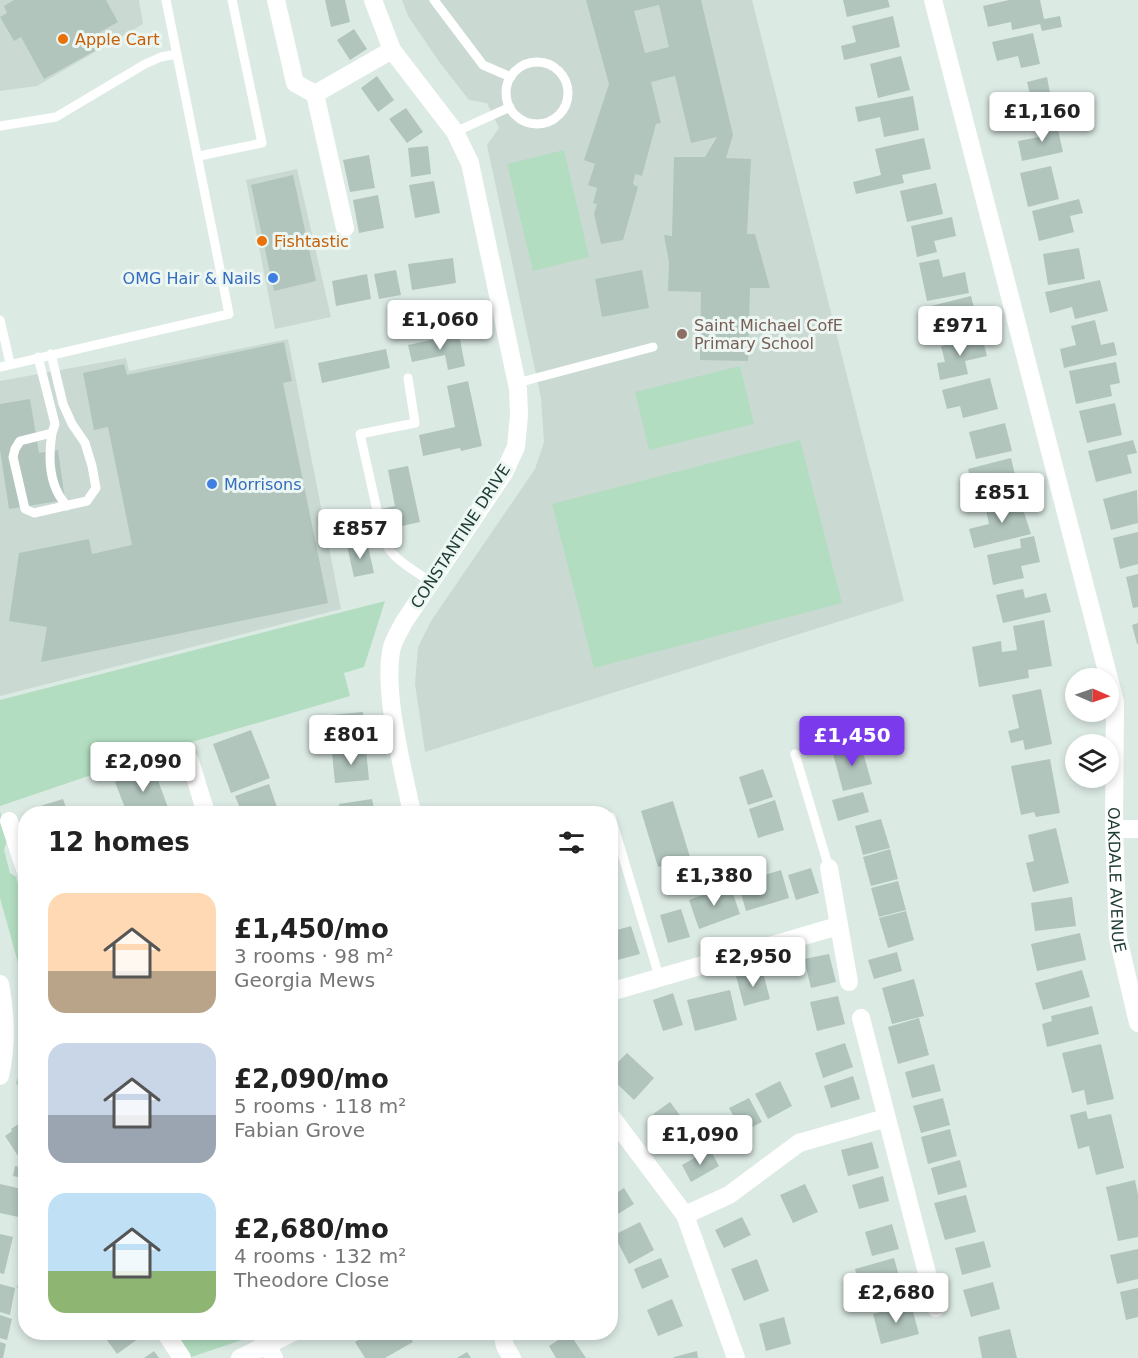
<!DOCTYPE html>
<html lang="en">
<head>
<meta charset="utf-8">
<style>
  body { margin:0; font-family:"DejaVu Sans",sans-serif; background:#f6f6f6; color:#222; height:100vh; display:flex; flex-direction:column; font-size:22px; white-space:nowrap }
  * { box-sizing:border-box; margin:0 }
  p { font-size:20px; color:#767676 }
  .icon { flex:none; width:33px; height:33px; fill:none; stroke:currentColor; stroke-width:2; stroke-linecap:round; stroke-linejoin:round }
  .map { position:relative; flex:1; overflow:hidden }
  .drawer { position:absolute; left:18px; top:806px; width:600px; height:534px; display:flex; flex-direction:column; background:#fff; border-radius:24px; box-shadow:0 3px 9px #0003 }
  .drawer>* { flex:none }
  .needle { width:39px; rotate:92deg }
  .buttons { position:absolute; left:1065px; top:668px; display:grid; gap:12px }
  .buttons a { display:grid; place-items:center; width:54px; height:54px; border-radius:50%; background:#fff; box-shadow:0 3px 9px #0003; font-size:30px }
  .price { position:absolute; translate:-50% -51px; padding:0 14px; border-radius:6px; background:#fff; color:#222; font-size:20px; line-height:39px; filter:drop-shadow(0 2px 3px #0008) }
  .price::after { content:''; position:absolute; left:50%; top:36px; width:18px; height:14px; margin-left:-9px; background:inherit; clip-path:polygon(0 0,100% 0,50% 100%) }
  .price.current { background:#7c3aed; color:#fff }
  ul { padding:0; list-style:none }
  li { display:flex; align-items:center; gap:18px; height:150px; padding:0 30px }
  li span { display:grid; place-items:center; flex:none; width:168px; height:120px; border-radius:18px; color:#555 }
  li>.icon { margin-inline-start:auto }
  span .icon { width:72px; height:72px; fill:#fffc; stroke-width:1 }
  li b { font-size:26px }
  h2 { display:flex; justify-content:space-between; align-items:center; height:72px; padding:0 30px; font-size:26px }
  .map>svg:first-child { display:block }
  .built { fill:#cadad3 }
  .green { fill:#b2ddc0 }
  .building { fill:#b1c5bd; fill-rule:evenodd }
  .lines { fill:none; stroke-linecap:round; stroke-linejoin:round }
  .lane { stroke:#fff; stroke-width:9 }
  .street { stroke:#fff; stroke-width:18 }
  .food-dot { fill:#e8710a; stroke:#ecf6f2; stroke-width:2 }
  .shop-dot { fill:#3f7fe0; stroke:#ecf6f2; stroke-width:2 }
  .education-dot { fill:#8d6e63; stroke:#ecf6f2; stroke-width:2 }
  .labels { text-anchor:middle; stroke-width:6; stroke-linejoin:round; paint-order:stroke }
  .food-label { font-size:16px; fill:#c56008; stroke:#ecf6f2; text-anchor:start }
  .shop-label { font-size:16px; fill:#366cbe; stroke:#ecf6f2; text-anchor:end }
  .education-label { font-size:16px; fill:#785e54; stroke:#ecf6f2; text-anchor:start }
  .street-label { font-size:16px; fill:#1d3a33; stroke:#ecf6f2 }
</style>
</head>
<body>
<div class="map">
<svg width="1138" height="1358" viewBox="0 0 1138 1358">
  <rect width="100%" height="100%" fill="#dceae4"/>
  <path class="built" d="M0,0H139L143,24L37,86L0,91Z
    M402,0H752L904,601L425,752L415,684L418,647L431,621L535,469L544,442L541,398L487,145L499,128L487,103L469,100L440,63L408,16Z
    M297,169L331,317L275,329L246,180Z
    M288,339L341,609L0,696V381L126,358L129,371Z"/>
  <path class="green" d="M564,150L589,257L533,271L507,164Z
    M740,366L754,424L649,450L635,392Z
    M800,440L842,603L594,668L552,504Z
    M385,601L364,667L344,673L350,696L168,749L0,806V700Z
    M0,811L7,840L4,850L10,873L16,877L25,913V988L0,898Z
    M25,1056V1098L16,1083Z
    M176,1332H251L254,1336L188,1358Z"/>
  <path class="building" d="M14,0H106L118,22L100,32L107,44L44,79L21,37L14,41L0,17L7,13L4,6Z
    M325,0H345L350,22L331,27Z
    M586,0H701L733,135L726,158L751,159L747,234H755L770,288H750L748,361L700,360L701,292L668,291L669,262L664,235L672,236L674,157H705L717,137L691,143L675,76L651,82L661,123L656,124L642,176L635,174L633,184L638,187L623,240L601,244L594,214L597,204L593,203L597,188L588,185L595,164L584,160L609,84ZM659,5L669,47L645,53L634,11Z
    M843,0H888L890,7L847,17Z
    M1009,0H1040L1044,19L1060,16L1062,27L1042,31L1040,24L1012,30L1011,22L988,27L983,6Z
    M893,16L900,47L844,60L841,46L856,42L852,26Z
    M354,29L367,49L350,60L337,40Z
    M1033,33L1040,64L1021,68L1018,56L997,61L992,42Z
    M901,56L910,90L878,98L870,64Z
    M377,76L394,100L378,112L361,88Z
    M1047,77L1053,109L1013,118L1009,98L1030,94L1027,82Z
    M913,96L919,130L884,137L880,117L858,122L855,107Z
    M406,108L423,132L407,143L389,119Z
    M1056,121L1063,152L1022,161L1018,141L1039,137L1036,125Z
    M924,138L931,169L902,175L904,183L856,194L853,182L881,175L875,149Z
    M428,146L431,174L411,177L408,148Z
    M369,155L375,188L350,192L343,160Z
    M1051,166L1059,199L1028,207L1020,173Z
    M293,175L316,281L274,291L251,185Z
    M434,181L440,213L415,218L409,185Z
    M936,183L943,214L907,222L900,191Z
    M378,195L384,228L359,233L353,200Z
    M1079,199L1083,213L1070,216L1074,232L1039,241L1032,211Z
    M952,217L956,236L934,241L937,252L917,257L911,226Z
    M1079,248L1085,279L1048,285L1043,254Z
    M453,258L456,283L412,290L408,264Z
    M939,259L943,277L965,272L969,293L927,301L919,263Z
    M396,270L401,295L379,299L374,274Z
    M642,270L649,308L602,317L595,279Z
    M367,274L371,299L336,306L332,281Z
    M1100,280L1108,311L1075,319L1072,307L1050,313L1045,292Z
    M971,296L976,316L954,321L957,332L938,336L931,306Z
    M1095,320L1101,345L1114,342L1117,355L1064,368L1060,349L1076,345L1071,326Z
    M459,334L465,366L448,370L445,355L412,362L408,345Z
    M982,337L987,356L965,361L968,374L940,380L937,363L945,362L941,346Z
    M284,342L292,381L283,383L328,603L41,662L47,627L9,621L19,553L89,539L92,554L132,545L108,427L94,430L83,373L124,364L127,375Z
    M386,349L390,368L322,383L318,363Z
    M1116,362L1120,383L1110,385L1112,396L1076,404L1069,371Z
    M990,378L998,409L963,418L960,406L947,409L942,390Z
    M468,381L482,446L461,451L460,448L423,456L419,435L455,427L447,386Z
    M30,399L39,453L58,450L65,500L9,509L0,450V404Z
    M1115,403L1122,435L1087,443L1079,411Z
    M1005,423L1012,451L976,459L969,432Z
    M1133,440L1137,453L1127,455L1132,473L1096,482L1088,451Z
    M1011,458L1018,488L976,499L968,469Z
    M408,466L420,522L352,537L348,516L395,506L388,470Z
    M1137,490L1138,523L1111,530L1103,499Z
    M1019,497L1031,534L974,548L969,529L989,524L985,505Z
    M1138,532V564L1120,569L1113,538Z
    M1034,536L1040,562L1021,566L1024,578L993,585L987,555L1021,548L1020,539Z
    M367,542L374,573L354,577L347,546Z
    M1138,574V607L1133,608L1126,577Z
    M1023,589L1025,598L1046,593L1051,612L1003,623L996,595Z
    M1044,620L1052,666L1028,670L1029,678L979,687L972,647L1001,641L1002,652L1017,650L1013,626Z
    M1138,623V644H1137L1132,625Z
    M1041,689L1052,744L1025,750L1023,740L1011,743L1008,731L1019,728L1012,695Z
    M363,712L365,736L334,739L331,715Z
    M251,730L270,778L231,793L213,744Z
    M860,742L872,784L843,791L832,750Z
    M366,749L369,780L335,783L332,753Z
    M1050,759L1060,813L1036,817L1034,812L1021,815L1011,766Z
    M153,767L170,813H127L115,782Z
    M763,769L773,797L748,805L739,777Z
    M269,784L279,813H242L235,796Z
    M863,792L869,812L838,821L832,800Z
    M63,799L68,813H36L34,808Z
    M372,799L375,813H340L339,804Z
    M775,800L784,830L758,838L749,809Z
    M673,801L690,857L658,867L641,811Z
    M881,819L890,848L863,855L855,826Z
    M1056,828L1069,883L1033,892L1026,863L1034,861L1028,835Z
    M890,849L898,879L871,886L863,857Z
    M811,868L819,893L796,900L788,875Z
    M781,870L789,898L746,911L738,883Z
    M898,881L906,910L879,917L871,888Z
    M730,885L740,914L699,929L689,900Z
    M1072,897L1076,926L1035,931L1031,903Z
    M681,909L690,937L668,943L660,915Z
    M906,911L914,940L888,948L879,918Z
    M631,926L640,954L610,962V932Z
    M1080,933L1086,960L1037,971L1031,944Z
    M897,952L902,971L874,979L868,960Z
    M829,954L836,982L811,988L804,959Z
    M762,969L770,999L744,1006L736,976Z
    M1082,970L1090,997L1043,1010L1035,983Z
    M914,979L924,1016L892,1024L882,988Z
    M730,990L737,1020L695,1031L687,1000Z
    M673,993L683,1025L663,1031L653,1000Z
    M838,996L845,1024L817,1031L810,1002Z
    M1092,1006L1099,1034L1047,1047L1042,1024L1052,1021L1051,1016Z
    M919,1018L929,1055L898,1064L888,1027Z
    M845,1043L853,1067L823,1078L815,1053Z
    M1101,1044L1114,1099L1087,1105L1084,1090L1072,1093L1062,1053Z
    M627,1053L654,1078L634,1100L610,1077V1070Z
    M934,1064L941,1091L912,1098L905,1072Z
    M853,1076L860,1099L831,1108L824,1086Z
    M780,1081L792,1106L768,1119L755,1094Z
    M749,1098L762,1122L742,1132L729,1108Z
    M943,1098L950,1125L921,1133L913,1106Z
    M670,1102L691,1130L671,1145L649,1117Z
    M1086,1111L1088,1119L1111,1114L1124,1168L1096,1175L1089,1146L1078,1149L1070,1115Z
    M26,1119V1155L20,1159L5,1136L12,1131L11,1129Z
    M950,1129L957,1156L928,1164L921,1137Z
    M872,1142L879,1168L848,1176L841,1150Z
    M710,1149L719,1166L691,1182L682,1165Z
    M960,1160L967,1187L938,1195L931,1168Z
    M15,1166L26,1168V1179L13,1176Z
    M883,1176L889,1201L859,1209L852,1185Z
    M1135,1180L1138,1195V1237L1118,1241L1106,1187Z
    M0,1184L26,1190V1208L23,1218L0,1213Z
    M805,1184L818,1212L793,1223L780,1195Z
    M624,1188L634,1204L610,1219V1197Z
    M966,1195L976,1232L945,1240L934,1203Z
    M742,1217L751,1235L724,1248L715,1230Z
    M640,1222L654,1250L629,1264L614,1235Z
    M892,1224L899,1249L872,1256L865,1232Z
    M22,1228L26,1229V1240L19,1239Z
    M0,1234L13,1237L4,1274L0,1273Z
    M984,1241L991,1267L962,1275L955,1248Z
    M1138,1249V1279L1117,1284L1110,1255Z
    M661,1258L669,1277L642,1289L634,1269Z
    M894,1258L903,1291L864,1302L855,1269Z
    M757,1259L769,1291L744,1301L731,1269Z
    M20,1278L26,1279V1290L17,1288Z
    M993,1282L1000,1309L971,1317L963,1290Z
    M0,1284L15,1288L10,1315L0,1312Z
    M1138,1288V1317L1126,1320L1120,1292Z
    M672,1299L683,1326L658,1336L647,1310Z
    M911,1304L919,1334L881,1344L873,1314Z
    M0,1315L12,1319L7,1340L0,1338Z
    M784,1317L791,1344L766,1351L759,1324Z
    M1010,1329L1017,1358H982L978,1337Z
    M111,1332H139L142,1336L117,1354L104,1336Z
    M372,1332H407L413,1342L385,1358H365L355,1342Z
    M541,1332H556L545,1339Z
    M569,1333L578,1346L586,1358H556L549,1346Z
    M0,1342L6,1344L3,1358H0Z
    M154,1351L159,1358H144Z
    M697,1351L698,1358H674V1357Z
    M467,1352L471,1358H457Z"/>
  <g class="lines">
    <path class="lane" d="M434,0L483,65L511,77
      M506 93a31 31 0 1 1 62 0a31 31 0 1 1-62 0Z
      M0,126L56,117L145,64L161,57L177,54
      M455,132L510,107
      M199,156L262,143L232,0
      M0,320L10,363
      M38,357L55,424L52,433L20,441L15,449L13,457L25,509L34,513L87,501L96,488L92,466L85,443L72,424L63,404L51,354
      M0,367L229,314L166,0
      M517,383L653,347
      M52,433C48,458 49,487 67,506
      M377,510L360,434L415,423L408,378
      M381,531C386,557 411,568 431,582
      M795,754L829,868
      M611,817L659,976"/>
    <g class="street">
      <path d="M276,0L295,83L315,94L392,50"/>
      <path d="M373,0L392,50L455,132L470,163L518,389L519,415L516,447L504,473L404,622C400,630 394,639 392,647C382,689 403,770 412,813"/>
      <path id="s1" d="M933,0L1115,702L1114,829L1118,938L1138,1023"/>
      <path d="M315,94L345,228"/>
      <path d="M190,761L206,813"/>
      <path d="M9,821L26,872"/>
      <path d="M1114,829H1138"/>
      <path d="M829,868L849,982"/>
      <path d="M0,984C6,1015 7,1045 0,1076"/>
      <path d="M610,992L838,926"/>
      <path d="M861,1018L936,1308"/>
      <path d="M610,1115L685,1215L736,1358"/>
      <path d="M685,1215L729,1195L799,1143L886,1118"/>
      <path d="M165,1332L182,1358"/>
      <path d="M260,1332L274,1358"/>
      <path d="M502,1332L505,1346L512,1358"/>
      <path d="M240,1358L294,1332"/>
    </g>
  </g>
  <g class="food-dot">
    <circle cx="63" cy="39" r="6"/>
    <circle cx="262" cy="241" r="6"/>
  </g>
  <g class="shop-dot">
    <circle cx="273" cy="278" r="6"/>
    <circle cx="212" cy="484" r="6"/>
  </g>
  <circle class="education-dot" cx="682" cy="334" r="6"/>
  <g class="labels">
    <g class="food-label">
      <text x="75" y="45">Apple Cart</text>
      <text x="274" y="247">Fishtastic</text>
    </g>
    <g class="shop-label">
      <text x="261" y="284">OMG Hair &amp; Nails</text>
      <text x="224" y="490" text-anchor="start">Morrisons</text>
    </g>
    <g class="education-label">
      <text x="694" y="331">Saint Michael CofE<tspan x="694" dy="18">Primary School</tspan></text>
    </g>
    <g class="street-label">
      <text transform="translate(460 536) rotate(-57)" y="6">CONSTANTINE DRIVE</text>
      <text dy="6" stroke="none"><textPath href="#s1" startOffset="903">OAKDALE AVENUE</textPath></text>
    </g>
  </g>
</svg>
<div class="buttons">
<a><svg class="needle" viewBox="-14 -14 28 28"><path d="M0-13l5 13h-10z" fill="#e53935"/><path d="M0 13l5-13h-10z" fill="#767676"/></svg></a>
<a><svg class="icon" aria-label="layers" viewBox="0 0 24 24"><path d="M12 4l9 5-9 5-9-5zM3 14l9 5 9-5"/></svg></a>
</div>
<b class="price" style="left:1042px;top:143px">£1,160</b>
<b class="price" style="left:440px;top:351px">£1,060</b>
<b class="price" style="left:960px;top:357px">£971</b>
<b class="price" style="left:1002px;top:524px">£851</b>
<b class="price" style="left:360px;top:560px">£857</b>
<b class="price" style="left:351px;top:766px">£801</b>
<b class="price current" style="left:852px;top:767px">£1,450</b>
<b class="price" style="left:143px;top:793px">£2,090</b>
<b class="price" style="left:714px;top:907px">£1,380</b>
<b class="price" style="left:753px;top:988px">£2,950</b>
<b class="price" style="left:700px;top:1166px">£1,090</b>
<b class="price" style="left:896px;top:1324px">£2,680</b>
<section class="drawer">
<h2>12 homes<svg class="icon" aria-label="filters" viewBox="0 0 24 24"><path d="M4 7h16M4 17h16"/><circle cx="9" cy="7" r="2"/><circle cx="15" cy="17" r="2"/></svg></h2>
<ul>
<li><span style="background:linear-gradient(#ffd9b3 65%,#b9a48a 0)"><svg class="icon" aria-label="home" viewBox="0 0 24 24"><path d="M3 11l9-7 9 7M6 9v11h12V9"/></svg></span><div><b>£1,450/mo</b><p>3 rooms · 98 m²</p><p>Georgia Mews</p></div></li>
<li><span style="background:linear-gradient(#c9d6e8 60%,#9aa5b1 0)"><svg class="icon" aria-label="home" viewBox="0 0 24 24"><path d="M3 11l9-7 9 7M6 9v11h12V9"/></svg></span><div><b>£2,090/mo</b><p>5 rooms · 118 m²</p><p>Fabian Grove</p></div></li>
<li><span style="background:linear-gradient(#bfe0f5 65%,#8fb573 0)"><svg class="icon" aria-label="home" viewBox="0 0 24 24"><path d="M3 11l9-7 9 7M6 9v11h12V9"/></svg></span><div><b>£2,680/mo</b><p>4 rooms · 132 m²</p><p>Theodore Close</p></div></li>
</ul>
</section>
</div>
</body>
</html>
